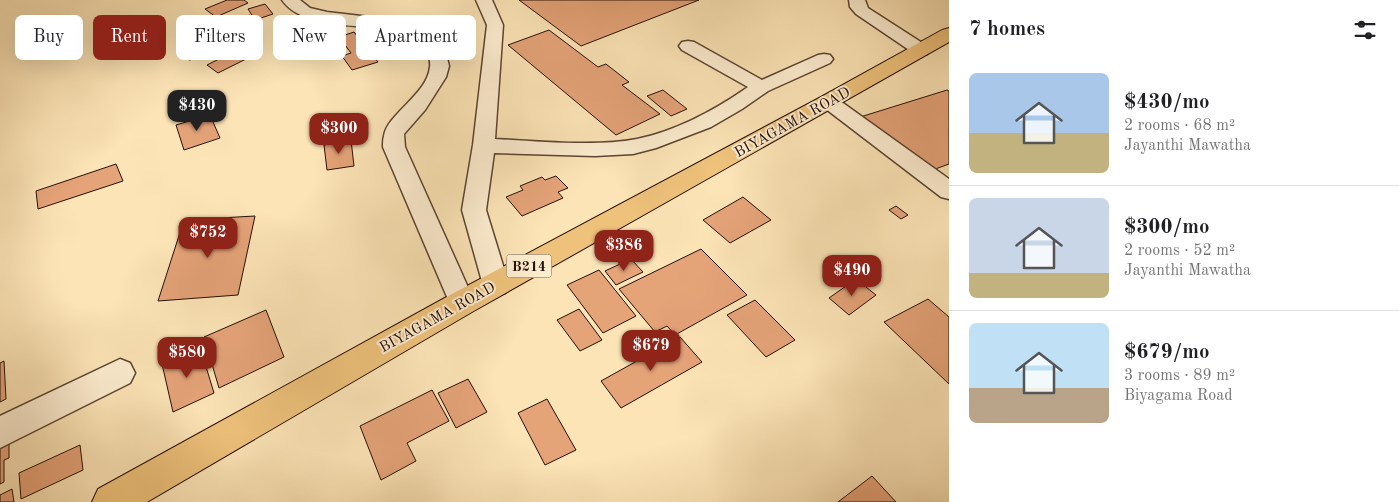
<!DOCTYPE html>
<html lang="en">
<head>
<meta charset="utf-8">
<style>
  body { margin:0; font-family:"Old Standard TT",serif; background:#f2f2f2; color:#202124; height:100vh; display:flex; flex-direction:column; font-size:19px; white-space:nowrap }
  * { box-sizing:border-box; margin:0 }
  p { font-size:16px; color:#757577 }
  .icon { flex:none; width:28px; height:28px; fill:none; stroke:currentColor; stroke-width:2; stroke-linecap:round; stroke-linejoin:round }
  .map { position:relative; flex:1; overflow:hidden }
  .sheet { display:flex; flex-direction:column; background:#fff; width:450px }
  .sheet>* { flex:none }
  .guide { position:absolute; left:15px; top:15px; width:475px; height:45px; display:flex; gap:10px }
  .price { position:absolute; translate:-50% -42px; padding:0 11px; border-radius:10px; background:#8f2418; color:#fff; font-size:16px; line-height:32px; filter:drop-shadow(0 1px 2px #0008) }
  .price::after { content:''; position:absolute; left:50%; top:30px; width:15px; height:11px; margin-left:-8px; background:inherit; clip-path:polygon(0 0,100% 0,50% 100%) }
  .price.selected { background:#222; color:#fff }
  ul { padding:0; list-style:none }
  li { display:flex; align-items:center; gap:15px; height:125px; padding:0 20px }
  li+li { border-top:1px solid #e0e0e0 }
  li span { display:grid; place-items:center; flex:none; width:140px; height:100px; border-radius:8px; color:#555 }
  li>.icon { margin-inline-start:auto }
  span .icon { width:60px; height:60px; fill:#fffc; stroke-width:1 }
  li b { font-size:21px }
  h2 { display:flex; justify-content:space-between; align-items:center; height:60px; padding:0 20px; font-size:21px }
  .tag { padding:0 18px; border-radius:8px; background:#fff; box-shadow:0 5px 20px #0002; font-size:18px; line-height:45px }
  .tag.selected { background:#8f2418; color:#fff }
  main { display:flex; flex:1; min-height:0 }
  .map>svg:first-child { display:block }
  .building { fill:#e5a378; stroke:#250f05 }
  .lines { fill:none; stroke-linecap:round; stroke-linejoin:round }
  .minor-casing { stroke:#5b4431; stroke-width:3 }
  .major-casing { stroke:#250f05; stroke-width:2 }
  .minor { fill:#fdedd0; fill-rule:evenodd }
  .major { fill:#eec27b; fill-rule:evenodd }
  .labels { text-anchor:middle; stroke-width:4; stroke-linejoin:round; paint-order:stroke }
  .shield { fill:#fdedd0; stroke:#665242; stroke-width:1 }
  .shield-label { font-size:14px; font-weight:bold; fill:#250f05 }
  .street-label { font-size:15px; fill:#250f05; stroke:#fdedd0 }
</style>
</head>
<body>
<main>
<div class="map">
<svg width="949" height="502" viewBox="0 0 949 502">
  <rect width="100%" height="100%" fill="#fce4b6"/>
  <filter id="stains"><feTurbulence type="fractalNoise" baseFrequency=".004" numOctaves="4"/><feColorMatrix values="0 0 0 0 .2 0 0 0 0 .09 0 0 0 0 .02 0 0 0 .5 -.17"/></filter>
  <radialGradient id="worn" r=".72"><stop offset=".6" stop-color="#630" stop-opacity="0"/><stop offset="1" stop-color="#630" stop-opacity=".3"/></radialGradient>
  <path class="building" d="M227,0H244L248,3L216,17L205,9Z
    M519,0H699L581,46Z
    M265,4L273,14L255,20L248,9Z
    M250,15L260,29L237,35L228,21Z
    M453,16L466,28L443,36L430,23Z
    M307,28L310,32L300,35L304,40L291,45L284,36Z
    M549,30L598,67L606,64L629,82L622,85L660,114L616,135L508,45Z
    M354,32L378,62L352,70L342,56L351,53L339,37Z
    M208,42L212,55L189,60L185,48Z
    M237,50L248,58L218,73L207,65Z
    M663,90L687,109L671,116L647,96Z
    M947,90L949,91V164L927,172L857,118Z
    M210,115L220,138L184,150L176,125Z
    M351,140L354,166L327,170L324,145Z
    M116,164L123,181L38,209L36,191Z
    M556,176L568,188L558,192L563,198L522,216L506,197L523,190L520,186L542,177L545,180Z
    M743,197L771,220L730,243L703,220Z
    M896,206L908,215L901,219L889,210Z
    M255,216L238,295L158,301L184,220Z
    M701,249L747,295L675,335L667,326L655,332L619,289Z
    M631,259L643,272L616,285L605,271Z
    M599,270L636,316L603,333L567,285Z
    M856,279L876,295L849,315L829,298Z
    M928,299L949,317V384L884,322Z
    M755,300L795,340L766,357L727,315Z
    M579,309L602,340L580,351L557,320Z
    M266,310L284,357L219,388L204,337Z
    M680,337L702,362L621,408L601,381Z
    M200,347L214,393L173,412L162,364Z
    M4,361L6,399L0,402V363Z
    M468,379L487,412L456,428L438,393Z
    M432,390L449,421L407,443L416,461L381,480L360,426Z
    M547,399L576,450L545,465L518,413Z
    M9,443V458L4,460V482L0,484V447Z
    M80,445L83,470L21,499L19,473Z
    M872,476L896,502H838Z
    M12,489L14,502H0V495Z"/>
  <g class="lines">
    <defs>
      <path id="minor" d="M282,0H300L310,8L327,12L404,21L433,29L443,42L449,66L446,77L425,110L404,134L405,147L475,303L471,311L462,315L453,311L383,147C383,143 383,139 384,136C387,114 427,95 430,67C431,63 429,57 428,52C425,39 421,37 408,33C373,22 305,33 282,0Z
        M476,0H492L503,25L495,139C537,141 596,147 637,139C676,131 715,110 748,87L682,50L679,46L682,42L688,41L694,42L762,80L818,55L824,54L830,55L833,59L830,63L768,91L742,109L711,127L656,148L633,154L595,156L494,153L486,210L509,285L505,293L496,296L487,293L483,285L462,210L473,145L487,25Z
        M849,0H865L868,8L927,46L930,50L927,54L921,55L915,54L856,14L850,7Z
        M829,96L836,98L949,179V199L941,197L822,106L819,102L822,98Z
        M120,359L130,363L135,373L130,383L0,448V416Z"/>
      <path id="major" d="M949,28V42L472,312L147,502H92L98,489L452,294L821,97L942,30Z"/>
    </defs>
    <use href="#minor" class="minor-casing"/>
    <use href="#major" class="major-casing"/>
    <use href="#minor" class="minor"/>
    <use href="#major" class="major"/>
  </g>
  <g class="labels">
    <rect class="shield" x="506.5" y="254.5" width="45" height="23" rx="4"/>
    <g class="shield-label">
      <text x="529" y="271">B214</text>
    </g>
    <g class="street-label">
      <text transform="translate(792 122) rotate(-29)" y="5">BIYAGAMA ROAD</text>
      <text transform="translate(437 317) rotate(-29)" y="5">BIYAGAMA ROAD</text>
    </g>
  </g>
  <rect width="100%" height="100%" filter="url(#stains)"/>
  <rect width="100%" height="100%" fill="url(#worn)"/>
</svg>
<b class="price selected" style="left:197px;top:132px">$430</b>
<b class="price" style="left:339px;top:155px">$300</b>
<b class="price" style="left:208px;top:259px">$752</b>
<b class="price" style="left:624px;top:272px">$386</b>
<b class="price" style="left:852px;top:297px">$490</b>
<b class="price" style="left:651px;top:372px">$679</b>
<b class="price" style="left:187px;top:379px">$580</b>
<div class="guide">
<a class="tag">Buy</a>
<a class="tag selected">Rent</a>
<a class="tag">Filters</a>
<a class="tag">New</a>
<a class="tag">Apartment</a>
</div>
</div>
<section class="sheet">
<h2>7 homes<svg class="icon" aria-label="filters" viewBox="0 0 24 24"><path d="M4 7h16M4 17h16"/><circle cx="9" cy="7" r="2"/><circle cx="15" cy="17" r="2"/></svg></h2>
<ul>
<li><span style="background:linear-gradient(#a9c7e8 60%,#c2b280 0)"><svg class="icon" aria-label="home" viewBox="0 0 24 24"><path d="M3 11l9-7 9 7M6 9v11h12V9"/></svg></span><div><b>$430/mo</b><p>2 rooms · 68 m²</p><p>Jayanthi Mawatha</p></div></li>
<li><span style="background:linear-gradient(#c9d6e8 75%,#c2b280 0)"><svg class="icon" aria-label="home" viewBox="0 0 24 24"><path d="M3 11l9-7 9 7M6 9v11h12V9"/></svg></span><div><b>$300/mo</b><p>2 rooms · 52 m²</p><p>Jayanthi Mawatha</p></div></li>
<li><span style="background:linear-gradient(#bfe0f5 65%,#b9a48a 0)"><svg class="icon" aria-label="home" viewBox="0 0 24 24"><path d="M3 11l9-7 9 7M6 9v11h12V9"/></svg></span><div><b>$679/mo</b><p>3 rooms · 89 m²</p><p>Biyagama Road</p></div></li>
</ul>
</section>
</main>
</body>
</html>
